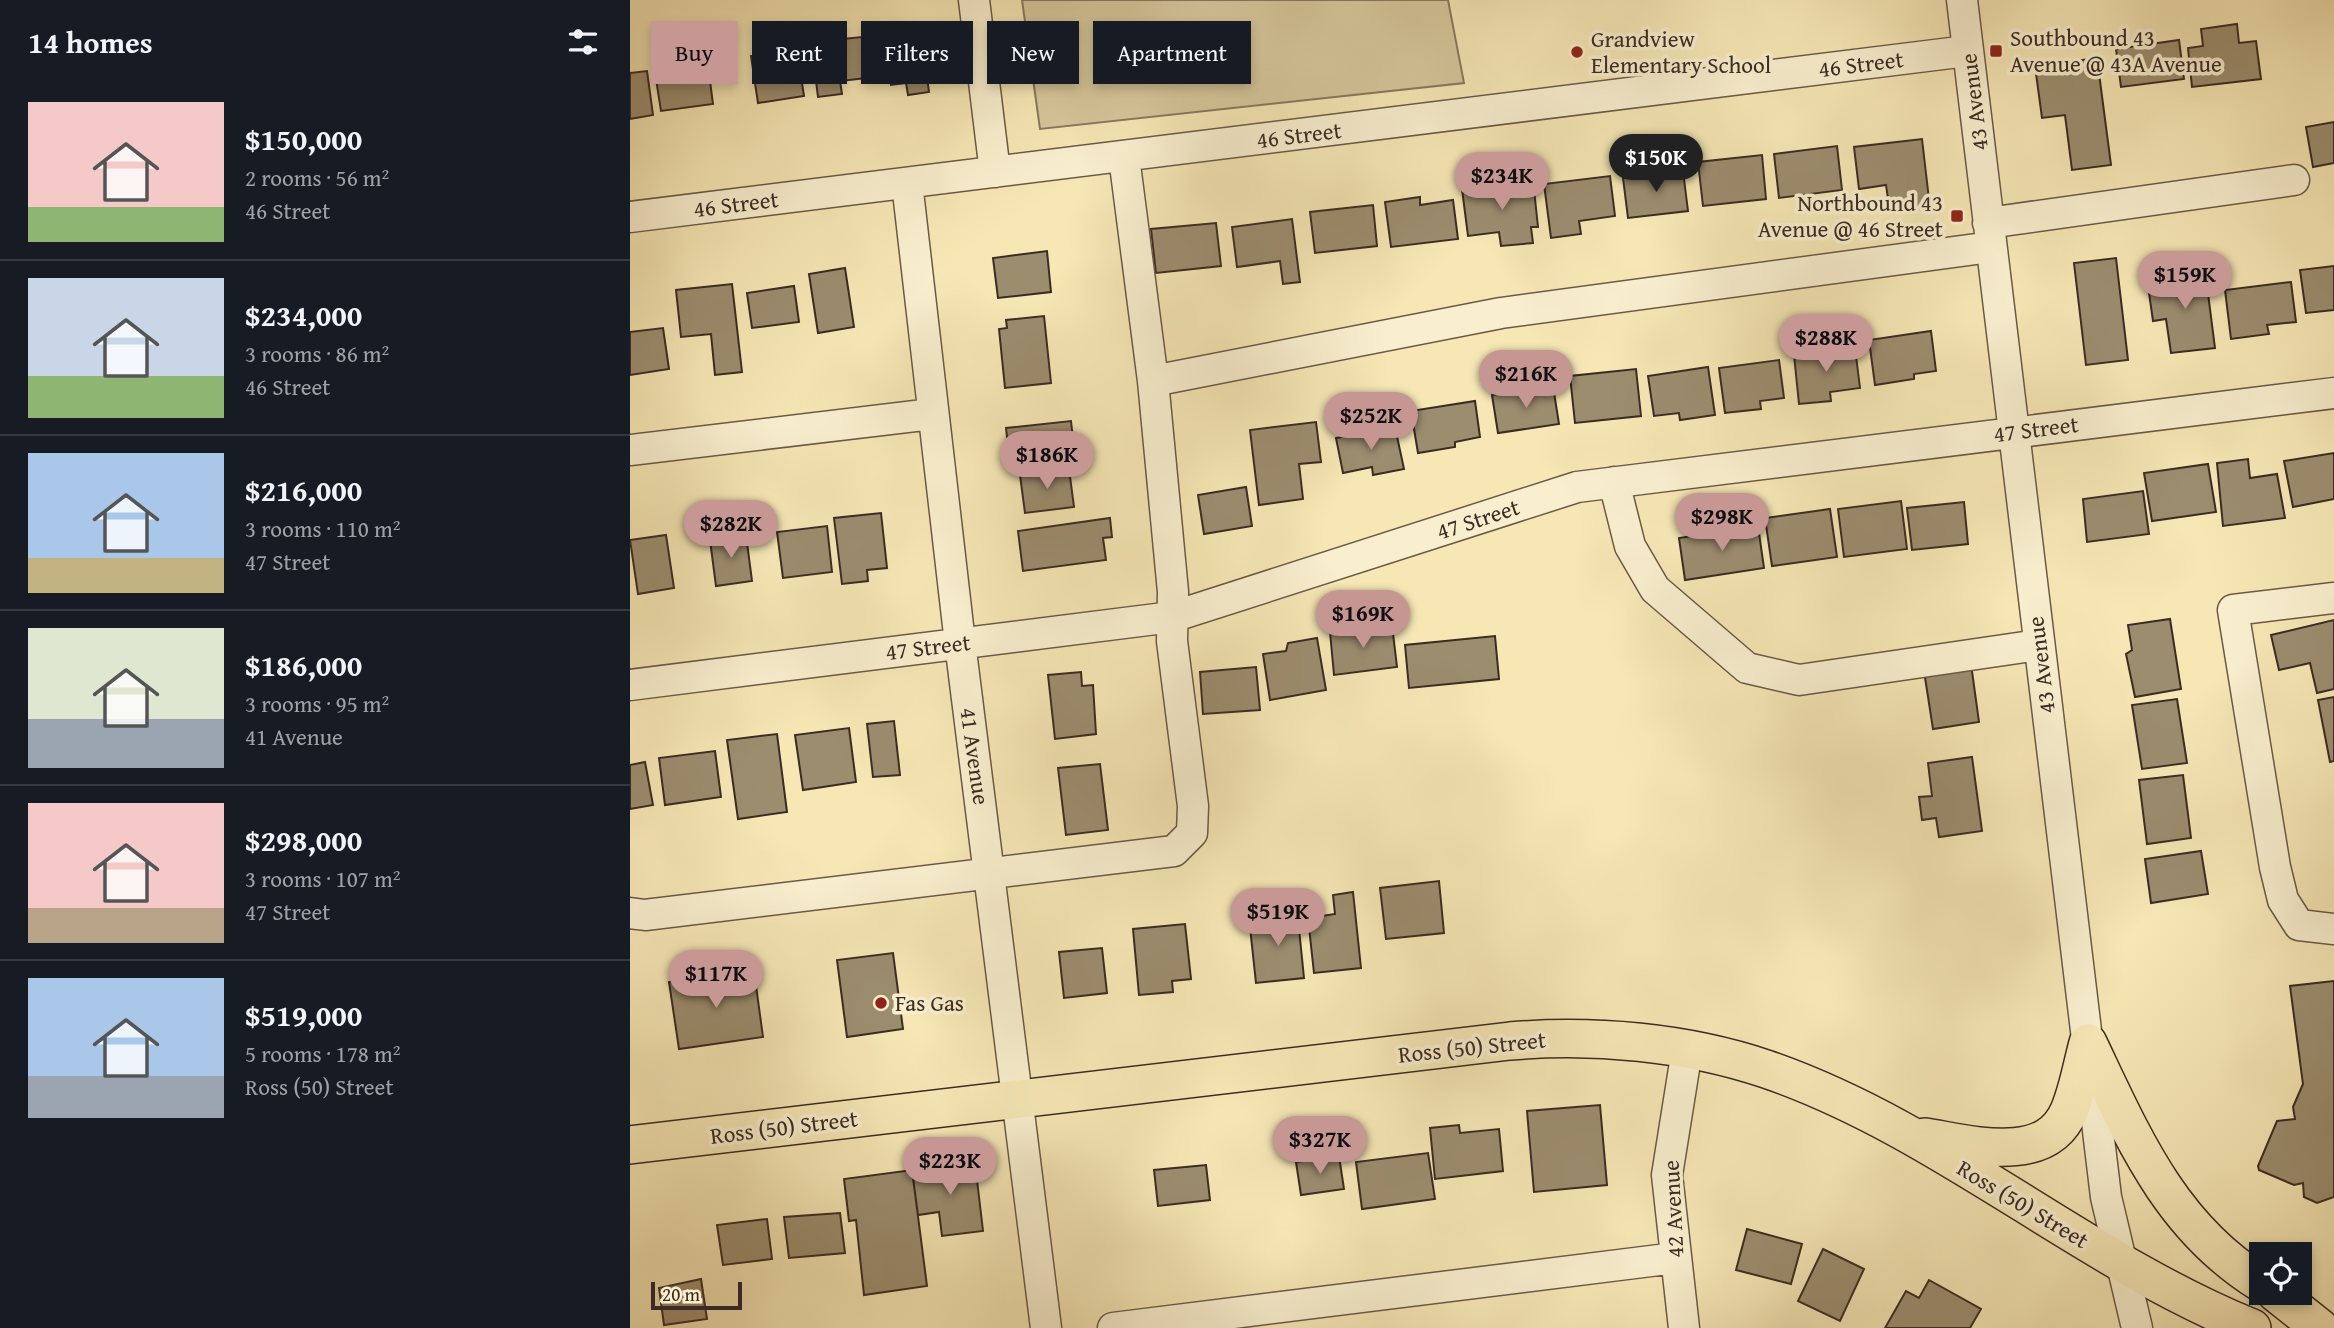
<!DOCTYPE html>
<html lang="en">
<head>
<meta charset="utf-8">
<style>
  body { margin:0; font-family:"Gentium Book Plus",serif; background:#242831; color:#f1f3f6; height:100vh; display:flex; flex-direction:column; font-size:26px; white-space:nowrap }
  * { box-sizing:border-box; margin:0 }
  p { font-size:23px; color:#9ea1a6 }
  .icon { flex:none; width:38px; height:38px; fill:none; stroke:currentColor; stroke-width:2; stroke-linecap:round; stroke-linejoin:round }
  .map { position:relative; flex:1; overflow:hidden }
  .details { display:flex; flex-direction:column; background:#171b24; width:630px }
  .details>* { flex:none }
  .top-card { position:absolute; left:21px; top:21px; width:665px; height:63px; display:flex; gap:14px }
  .fabs { position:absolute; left:1619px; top:1242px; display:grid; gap:14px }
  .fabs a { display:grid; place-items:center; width:63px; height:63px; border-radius:0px; background:#171b24; box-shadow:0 4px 10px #0003; font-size:35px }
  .scale { position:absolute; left:21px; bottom:18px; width:91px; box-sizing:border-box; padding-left:7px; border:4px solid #3b2b24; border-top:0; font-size:19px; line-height:24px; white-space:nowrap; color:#3b2b24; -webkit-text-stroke:5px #f9efcf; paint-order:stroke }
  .price { position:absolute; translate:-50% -60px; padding:0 16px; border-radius:24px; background:#c59692; color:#111; font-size:23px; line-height:46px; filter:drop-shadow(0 2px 4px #0008) }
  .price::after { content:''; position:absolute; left:50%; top:42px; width:21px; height:16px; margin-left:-10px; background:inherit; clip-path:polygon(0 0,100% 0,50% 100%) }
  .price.current { background:#222; color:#fff }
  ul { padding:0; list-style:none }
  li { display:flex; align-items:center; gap:21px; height:175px; padding:0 28px }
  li+li { border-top:2px solid #363941 }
  li span { display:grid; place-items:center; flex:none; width:196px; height:140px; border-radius:0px; color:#555 }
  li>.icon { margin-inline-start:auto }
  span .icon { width:84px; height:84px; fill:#fffc; stroke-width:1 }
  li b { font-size:30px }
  h2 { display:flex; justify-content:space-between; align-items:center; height:84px; padding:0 28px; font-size:30px }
  .chip { padding:0 24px; border-radius:0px; background:#171b24; box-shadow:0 4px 10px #0003; font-size:24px; line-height:63px }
  .chip.current { background:#c59692; color:#111 }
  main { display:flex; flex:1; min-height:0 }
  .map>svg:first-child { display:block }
  .green { fill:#d6c79c; stroke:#887960; stroke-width:2 }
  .building { fill:#9c8d6f; stroke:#3b2b24; stroke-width:2 }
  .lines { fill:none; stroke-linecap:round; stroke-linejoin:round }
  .minor-casing { stroke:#6a5a48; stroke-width:33 }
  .major-casing { stroke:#3b2b24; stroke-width:40 }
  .minor { stroke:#f9efcf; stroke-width:30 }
  .major { stroke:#f6e7b5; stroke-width:37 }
  .poi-dot { fill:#8f2418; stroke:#f9efcf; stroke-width:2.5 }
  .labels { text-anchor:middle; stroke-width:7; stroke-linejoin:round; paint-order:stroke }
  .poi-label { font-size:23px; fill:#3b2b24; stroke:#f9efcf; text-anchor:start }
  .street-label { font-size:23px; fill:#3b2b24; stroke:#f9efcf }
</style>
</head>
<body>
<main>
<section class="details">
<h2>14 homes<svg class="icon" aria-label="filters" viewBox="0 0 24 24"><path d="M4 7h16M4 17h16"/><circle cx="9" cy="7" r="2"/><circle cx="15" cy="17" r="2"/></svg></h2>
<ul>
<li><span style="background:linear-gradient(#f6c9c9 75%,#8fb573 0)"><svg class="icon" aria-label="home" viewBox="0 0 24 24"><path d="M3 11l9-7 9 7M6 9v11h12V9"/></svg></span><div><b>$150,000</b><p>2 rooms · 56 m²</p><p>46 Street</p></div></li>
<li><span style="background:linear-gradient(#c9d6e8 70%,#8fb573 0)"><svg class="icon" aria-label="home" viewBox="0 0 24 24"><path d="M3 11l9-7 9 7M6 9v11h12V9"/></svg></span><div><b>$234,000</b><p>3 rooms · 86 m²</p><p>46 Street</p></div></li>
<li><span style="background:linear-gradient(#a9c7e8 75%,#c2b280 0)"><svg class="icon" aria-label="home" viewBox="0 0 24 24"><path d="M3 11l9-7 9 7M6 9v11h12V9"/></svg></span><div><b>$216,000</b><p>3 rooms · 110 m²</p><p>47 Street</p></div></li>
<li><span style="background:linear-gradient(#dfe7d0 65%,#9aa5b1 0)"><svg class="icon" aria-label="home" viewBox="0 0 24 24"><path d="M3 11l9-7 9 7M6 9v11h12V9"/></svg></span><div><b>$186,000</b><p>3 rooms · 95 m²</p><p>41 Avenue</p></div></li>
<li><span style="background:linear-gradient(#f6c9c9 75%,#b9a48a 0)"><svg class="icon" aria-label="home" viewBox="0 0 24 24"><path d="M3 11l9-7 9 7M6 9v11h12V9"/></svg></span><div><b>$298,000</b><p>3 rooms · 107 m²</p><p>47 Street</p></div></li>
<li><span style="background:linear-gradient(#a9c7e8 70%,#9aa5b1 0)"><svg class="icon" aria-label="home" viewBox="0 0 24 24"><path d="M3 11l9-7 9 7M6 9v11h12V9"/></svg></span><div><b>$519,000</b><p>5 rooms · 178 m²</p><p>Ross (50) Street</p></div></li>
</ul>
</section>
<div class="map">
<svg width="1704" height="1328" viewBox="0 0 1704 1328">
  <rect width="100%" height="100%" fill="#f6e7b5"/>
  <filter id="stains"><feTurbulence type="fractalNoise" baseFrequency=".00286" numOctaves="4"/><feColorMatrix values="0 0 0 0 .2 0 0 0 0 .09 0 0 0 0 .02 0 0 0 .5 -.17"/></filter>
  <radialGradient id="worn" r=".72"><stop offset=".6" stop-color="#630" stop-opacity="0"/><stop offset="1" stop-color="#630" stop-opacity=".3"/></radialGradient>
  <path class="green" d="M392,0H818L834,83L410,129Z"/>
  <path class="building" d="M1607,24L1609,43L1626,41L1631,79L1562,87L1558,48L1573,46L1571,29Z
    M280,27L281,42L292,40L299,92L278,95L276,83L261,85L256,45H264L262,30Z
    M232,37L236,78L210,81L212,94L188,97L182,49L213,45V39Z
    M1549,40L1554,79L1491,87L1486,49Z
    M166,45L174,96L128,103L121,56L141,53L142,58L151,57L149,48Z
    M77,58L83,104L31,111L24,66Z
    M1467,58L1481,165L1442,170L1435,115L1412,118L1405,66Z
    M17,71L23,115L0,119V73Z
    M1704,122V163L1683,167L1676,127Z
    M1292,139L1300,208L1260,212L1256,185L1229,189L1224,147Z
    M1207,146L1212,190L1149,198L1144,154Z
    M1132,155L1136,199L1073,206L1068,162Z
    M1053,171L1058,211L998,218L993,178Z
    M980,176L985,216L949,221L951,234L921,238L914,184Z
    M903,180L908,227H901L903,243L871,246L869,232L838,236L832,189Z
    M790,197V205L823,200L828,239L761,247L755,202Z
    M743,205L747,246L685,253L680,212Z
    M662,219L670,282L653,284L650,261L607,267L602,227Z
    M586,223L591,266L526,273L521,229Z
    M417,251L421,292L368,298L363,258Z
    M1486,258L1498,360L1456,365L1444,263Z
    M1704,266V310L1676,313L1670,270Z
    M215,268L224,327L188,333L179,274Z
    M1575,270L1585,348L1541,353L1536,319L1523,321L1519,293L1533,292L1531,275Z
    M1661,282L1666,322L1637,325L1639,334L1601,339L1595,290Z
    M102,284L112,372L85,375L81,334L51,337L46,290Z
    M164,286L169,322L122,328L117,293Z
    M414,316L421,383L375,388L369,329L377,328L376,320Z
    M33,328L39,369L0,375V332Z
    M1301,331L1306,371L1284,374V379L1245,385L1239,340Z
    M1225,348L1230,388L1200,392L1201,401L1169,404L1164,355Z
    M1149,360L1154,398L1130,401L1131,409L1095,413L1089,368Z
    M1078,367L1085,415L1050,420L1049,413L1024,416L1018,376Z
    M1006,369L1011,416L945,423L940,376Z
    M923,386L929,424L868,433L862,395Z
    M845,401L850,437L825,442V447L788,453L781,411Z
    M441,421L445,457L380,465L376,428Z
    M686,422L691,462L669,464L673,499L629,505L620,430Z
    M765,427L774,469L743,475L742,467L713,473L706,438Z
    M1704,453V499L1663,507L1654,461Z
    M1618,459L1620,478L1647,474L1655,518L1593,526L1587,463Z
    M1578,464L1586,512L1522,521L1514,473Z
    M439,469L444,507L395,513L390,475Z
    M616,487L622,526L574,534L568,495Z
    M1513,491L1519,534L1457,542L1453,499Z
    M1271,501L1277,549L1214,557L1208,509Z
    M1334,502L1338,544L1282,550L1277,508Z
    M1200,509L1207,557L1142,566L1135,518Z
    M251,513L257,568L237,570L238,581L212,584L204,518Z
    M480,518L482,537L473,538L476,560L393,571L388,531Z
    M197,526L202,572L153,578L147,532Z
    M1128,526L1134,568L1055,580L1049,538Z
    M36,535L44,588L8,594L0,540Z
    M116,535L122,581L86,586L80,540Z
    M1540,619L1551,689L1505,697L1496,654L1502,650L1498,625Z
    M1704,620V689L1687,693L1680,663L1649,670L1641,635Z
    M762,625L767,667L704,675L700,632Z
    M865,636L869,679L779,688L775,645Z
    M687,638L696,690L640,700L633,654L656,651L658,643Z
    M1341,664L1349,722L1303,729L1294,671Z
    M626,667L630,710L573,714L570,672Z
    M451,672L452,686L463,685L466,734L425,739L418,675Z
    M1704,697V761L1700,762L1688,700Z
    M1547,699L1557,763L1512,769L1502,705Z
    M264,721L270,775L243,777L237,724Z
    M219,728L226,782L173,790L165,735Z
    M147,734L157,812L108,819L97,740Z
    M85,751L91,797L35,805L29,758Z
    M1342,757L1352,831L1309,837L1306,818L1292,820L1289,797L1302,796L1298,763Z
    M15,762L23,805L0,809V765Z
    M470,764L478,830L436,835L428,768Z
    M1553,775L1561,838L1517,844L1509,780Z
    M1571,851L1578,894L1521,903L1515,859Z
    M809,881L814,933L756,939L750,888Z
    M723,892L731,968L684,973L678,918L705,914L703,895Z
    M666,899L674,978L626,983L620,927L653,923L651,901Z
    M555,924L561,979L542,981L543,992L509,995L503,929Z
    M472,948L477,993L434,998L429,952Z
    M263,953L273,1029L217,1037L207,960Z
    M124,971L133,1037L49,1049L39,982Z
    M1704,981V1197L1687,1203L1674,1197L1673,1183L1664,1185L1629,1170L1628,1166L1647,1121L1665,1119L1663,1107L1673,1084L1660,986Z
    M970,1105L977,1185L904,1192L897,1111Z
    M829,1125L830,1133L869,1129L873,1171L805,1179L800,1128Z
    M798,1153L805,1199L732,1209L726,1162Z
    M709,1156L714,1189L671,1195L666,1162Z
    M345,1163L353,1231L312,1236L309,1212L288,1215L282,1170Z
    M576,1165L580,1200L528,1206L524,1170Z
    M282,1170L297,1286L234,1295L226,1220L219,1221L214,1179Z
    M210,1213L215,1253L159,1258L154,1217Z
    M137,1219L142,1259L93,1265L87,1225Z
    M1117,1229L1172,1244L1161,1284L1106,1270Z
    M1193,1249L1234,1269L1210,1321L1168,1301Z
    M71,1279L77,1319L34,1325L29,1288Z
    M1299,1280L1351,1309L1340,1328H1255L1276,1291L1289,1298Z"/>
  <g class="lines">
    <defs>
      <path id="minor" d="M344,0L365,172
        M1332,0L1476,1197L1507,1328
        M277,183L330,643L416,1328
        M0,217L1337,51
        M1358,223L1664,180
        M523,381L871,313L1361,247
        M0,450L302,414
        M984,482L1000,546L1025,589L1117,668L1169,680L1408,645
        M1704,598L1603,610L1645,867L1653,900L1669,925L1704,929
        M0,685L542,617L947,487L1704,393
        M0,913L15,915L544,851L562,833L563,806L542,641L543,592L523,381L494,157
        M483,1328L1045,1258
        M1054,1328L1037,1175L1057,1050"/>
      <path id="major" d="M1458,1043C1502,1135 1539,1226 1631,1283
        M1295,1137C1340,1144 1416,1166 1439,1111C1448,1090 1452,1065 1458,1043
        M0,1145L880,1041C964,1034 1056,1042 1136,1069C1311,1129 1451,1259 1622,1328
        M1646,1293L1690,1328"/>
    </defs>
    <use href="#minor" class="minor-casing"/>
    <use href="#major" class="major-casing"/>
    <use href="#minor" class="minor"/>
    <use href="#major" class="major"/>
  </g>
  <g class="poi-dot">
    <rect x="1359" y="44" width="14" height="14" rx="3.5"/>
    <circle cx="947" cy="52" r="7"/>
    <rect x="1320" y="209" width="14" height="14" rx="3.5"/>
    <circle cx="251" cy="1003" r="7"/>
  </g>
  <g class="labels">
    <g class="poi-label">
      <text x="1380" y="46">Southbound 43<tspan x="1380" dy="26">Avenue @ 43A Avenue</tspan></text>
      <text x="961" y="47">Grandview<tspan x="961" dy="26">Elementary School</tspan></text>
      <text x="1313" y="211" text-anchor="end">Northbound 43<tspan x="1313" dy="26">Avenue @ 46 Street</tspan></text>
      <text x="265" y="1011">Fas Gas</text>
    </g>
    <g class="street-label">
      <text transform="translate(1231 64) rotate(-7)" y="8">46 Street</text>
      <text transform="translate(1344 102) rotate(-97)" y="8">43 Avenue</text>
      <text transform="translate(669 135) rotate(-7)" y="8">46 Street</text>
      <text transform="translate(106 204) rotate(-7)" y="8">46 Street</text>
      <text transform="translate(1406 429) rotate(-7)" y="8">47 Street</text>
      <text transform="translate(848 519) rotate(-18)" y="8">47 Street</text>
      <text transform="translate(298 647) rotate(-7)" y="8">47 Street</text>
      <text transform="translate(1411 665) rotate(-97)" y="8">43 Avenue</text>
      <text transform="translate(345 756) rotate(82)" y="8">41 Avenue</text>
      <text transform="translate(842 1047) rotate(-6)" y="8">Ross (50) Street</text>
      <text transform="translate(154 1127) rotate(-7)" y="8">Ross (50) Street</text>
      <text transform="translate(1393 1204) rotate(31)" y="8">Ross (50) Street</text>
      <text transform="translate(1043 1209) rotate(-93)" y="8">42 Avenue</text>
    </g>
  </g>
  <rect width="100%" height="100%" filter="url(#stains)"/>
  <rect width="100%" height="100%" fill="url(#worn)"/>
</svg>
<div class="fabs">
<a><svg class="icon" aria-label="locate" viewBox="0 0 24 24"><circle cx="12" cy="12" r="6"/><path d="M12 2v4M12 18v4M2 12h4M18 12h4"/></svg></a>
</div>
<div class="scale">20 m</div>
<b class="price current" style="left:1026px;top:194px">$150K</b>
<b class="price" style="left:872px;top:212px">$234K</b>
<b class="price" style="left:1555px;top:311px">$159K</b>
<b class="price" style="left:1196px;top:374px">$288K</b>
<b class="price" style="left:896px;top:410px">$216K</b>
<b class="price" style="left:741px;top:452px">$252K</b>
<b class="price" style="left:417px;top:491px">$186K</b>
<b class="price" style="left:1092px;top:553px">$298K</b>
<b class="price" style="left:101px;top:560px">$282K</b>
<b class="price" style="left:733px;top:650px">$169K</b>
<b class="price" style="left:648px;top:948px">$519K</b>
<b class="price" style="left:86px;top:1010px">$117K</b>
<b class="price" style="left:690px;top:1176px">$327K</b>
<b class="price" style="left:320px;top:1197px">$223K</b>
<div class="top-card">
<a class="chip current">Buy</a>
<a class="chip">Rent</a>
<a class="chip">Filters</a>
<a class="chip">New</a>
<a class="chip">Apartment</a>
</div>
</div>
</main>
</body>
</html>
